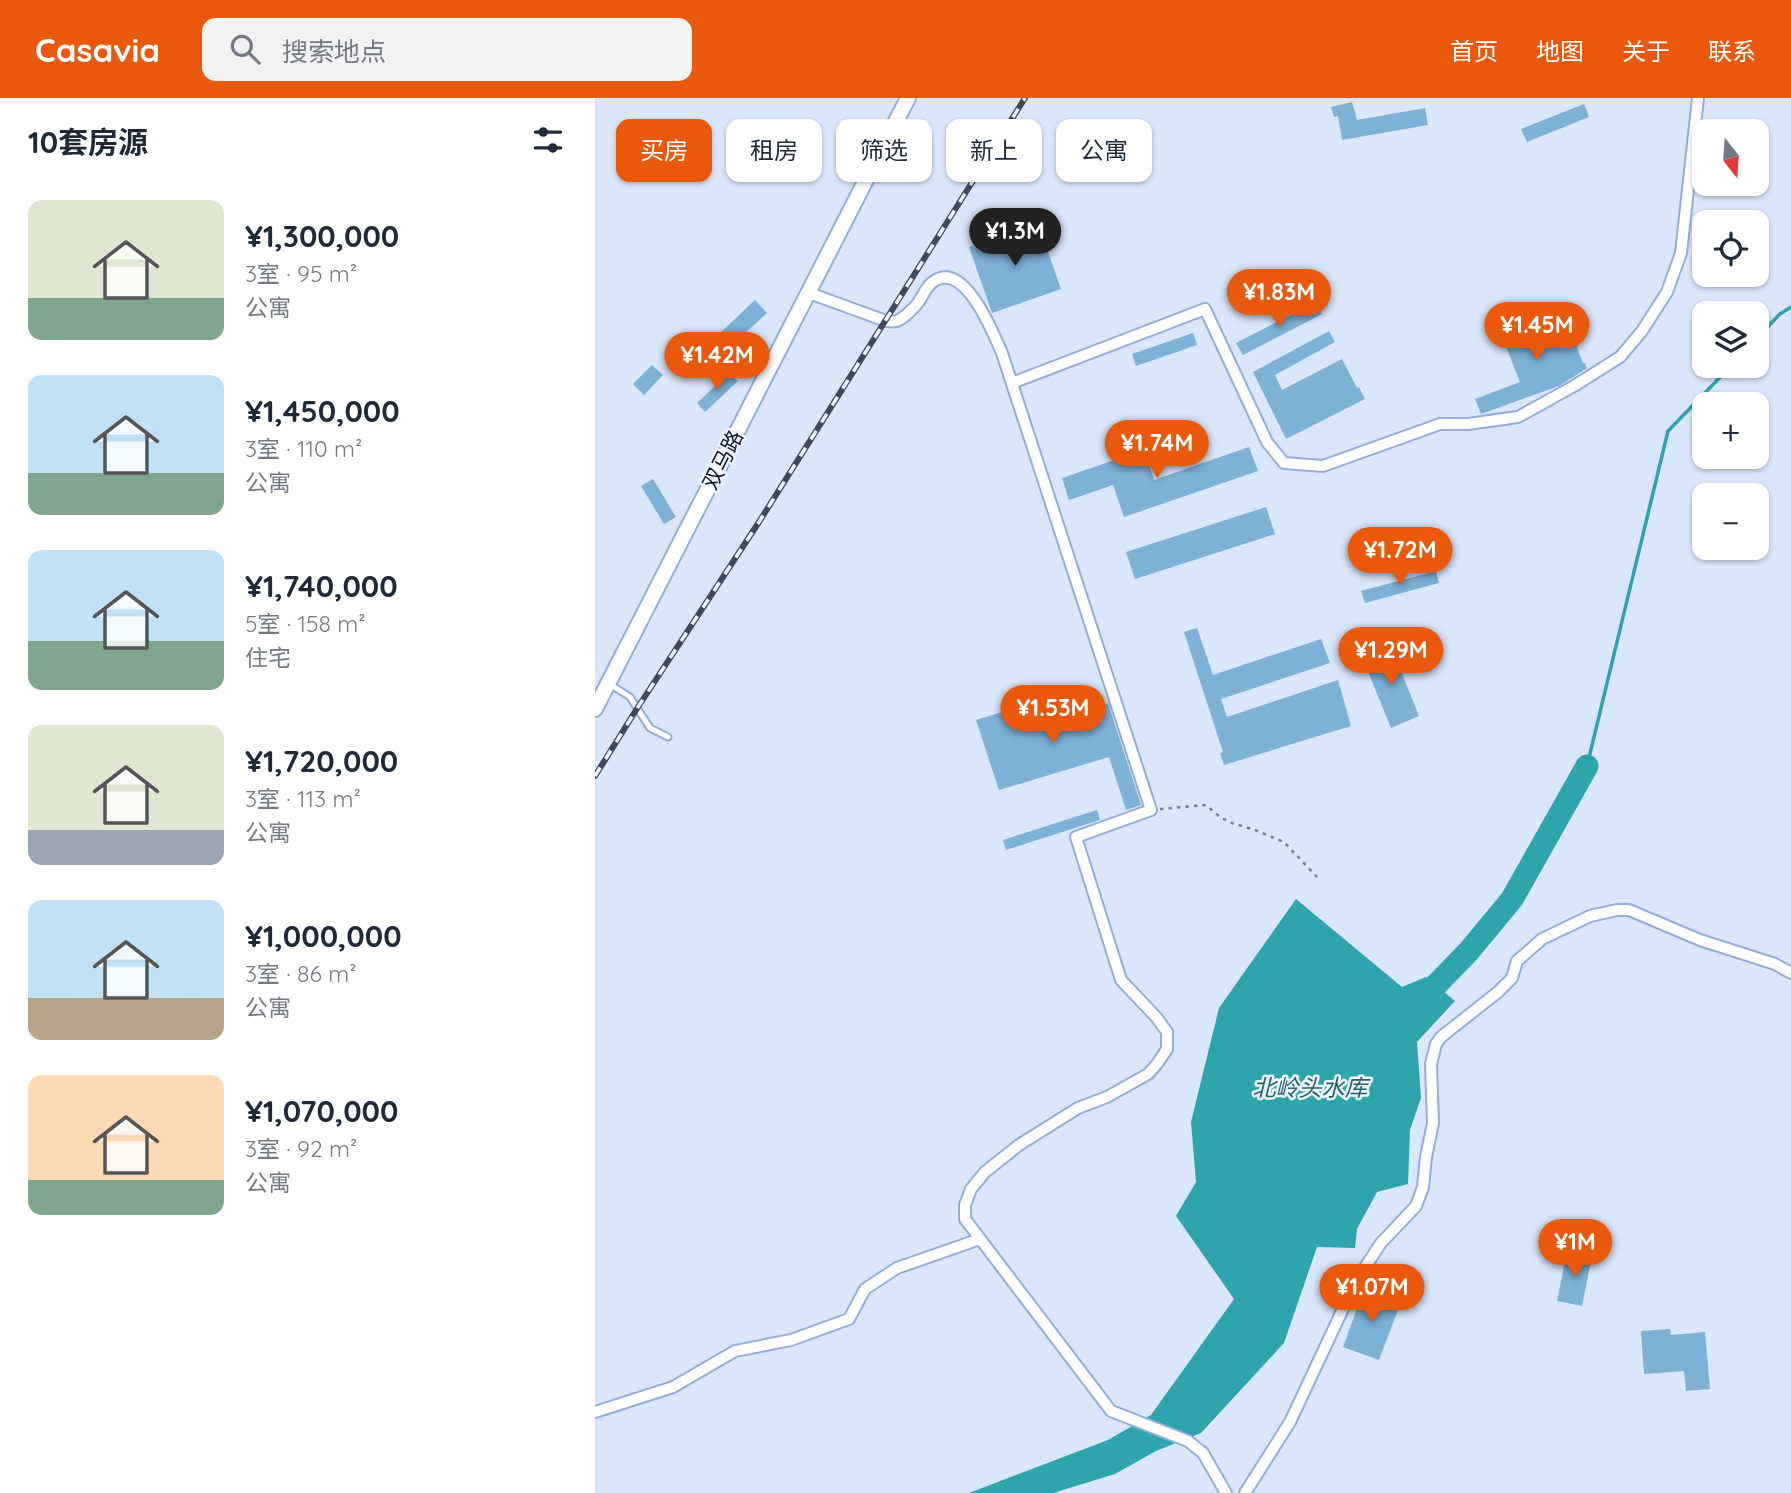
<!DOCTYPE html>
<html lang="zh">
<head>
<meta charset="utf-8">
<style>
  body { margin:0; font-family:Quicksand,"Noto Sans SC",sans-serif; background:#f2f2f3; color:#1f2937; height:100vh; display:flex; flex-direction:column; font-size:26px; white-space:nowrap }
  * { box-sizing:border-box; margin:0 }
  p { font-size:23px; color:#747a83 }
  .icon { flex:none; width:38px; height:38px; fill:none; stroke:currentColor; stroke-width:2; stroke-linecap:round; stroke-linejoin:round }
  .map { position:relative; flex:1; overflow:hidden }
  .details { display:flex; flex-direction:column; background:#fff; width:595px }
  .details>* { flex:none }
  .top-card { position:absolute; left:21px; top:21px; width:665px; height:63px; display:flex; gap:14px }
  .needle { width:46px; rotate:163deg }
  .buttons { position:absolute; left:1097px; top:21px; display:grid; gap:14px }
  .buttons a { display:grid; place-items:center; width:77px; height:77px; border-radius:14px; background:#fff; box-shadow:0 2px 5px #0004; font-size:35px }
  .price { position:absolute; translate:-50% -60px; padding:0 16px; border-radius:24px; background:#ea580c; color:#fff; font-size:23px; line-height:46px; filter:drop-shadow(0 2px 4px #0008) }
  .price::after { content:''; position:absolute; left:50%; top:42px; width:21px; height:16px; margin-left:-10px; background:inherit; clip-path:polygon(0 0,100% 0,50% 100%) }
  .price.selected { background:#222; color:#fff }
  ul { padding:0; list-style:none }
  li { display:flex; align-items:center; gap:21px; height:175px; padding:0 28px }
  li span { display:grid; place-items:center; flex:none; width:196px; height:140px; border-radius:14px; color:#555 }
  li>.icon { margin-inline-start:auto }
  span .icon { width:84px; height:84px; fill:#fffc; stroke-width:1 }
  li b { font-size:30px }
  h2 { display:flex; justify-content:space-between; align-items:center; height:84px; padding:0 28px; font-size:30px }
  .pill { padding:0 24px; border-radius:14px; background:#fff; box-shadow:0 2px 5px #0004; font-size:24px; line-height:63px }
  .pill.selected { background:#ea580c; color:#fff }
  header { display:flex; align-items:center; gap:42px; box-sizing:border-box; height:98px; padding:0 35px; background:#ea580c; color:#fff }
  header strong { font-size:33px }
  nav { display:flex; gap:38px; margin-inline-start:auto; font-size:24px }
  .search { width:490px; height:63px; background:#f2f2f3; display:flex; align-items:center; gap:18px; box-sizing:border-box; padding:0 24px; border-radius:14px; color:#747a83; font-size:26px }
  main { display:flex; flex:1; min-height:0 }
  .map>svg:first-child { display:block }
  .water { fill:#2ea5ac }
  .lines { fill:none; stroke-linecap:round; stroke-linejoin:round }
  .stream { stroke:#2ea5ac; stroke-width:3.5 }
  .river { stroke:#2ea5ac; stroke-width:23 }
  .building { fill:#7eb1d6 }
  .service-casing { stroke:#90addd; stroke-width:9 }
  .minor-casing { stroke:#90addd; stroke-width:14 }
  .tertiary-casing { stroke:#90addd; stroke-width:18 }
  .path { stroke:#768193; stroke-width:2.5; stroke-dasharray:3.5 5; stroke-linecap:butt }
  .service { stroke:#fff; stroke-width:5 }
  .minor { stroke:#fff; stroke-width:10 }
  .tertiary { stroke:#fff; stroke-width:14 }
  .rail-casing { stroke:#3f495b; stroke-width:6 }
  .rail { stroke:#edf3fd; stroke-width:3.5; stroke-dasharray:10; stroke-linecap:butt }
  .labels { text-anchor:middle; stroke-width:5; stroke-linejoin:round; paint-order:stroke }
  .street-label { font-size:21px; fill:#0c1627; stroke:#edf3fd }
  .water-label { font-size:23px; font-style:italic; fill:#246265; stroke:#edf3fd }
</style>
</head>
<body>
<header>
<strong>Casavia</strong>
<div class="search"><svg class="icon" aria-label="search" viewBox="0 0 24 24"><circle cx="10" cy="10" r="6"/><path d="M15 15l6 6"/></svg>搜索地点</div>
<nav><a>首页</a><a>地图</a><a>关于</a><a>联系</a></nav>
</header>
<main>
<section class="details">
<h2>10套房源<svg class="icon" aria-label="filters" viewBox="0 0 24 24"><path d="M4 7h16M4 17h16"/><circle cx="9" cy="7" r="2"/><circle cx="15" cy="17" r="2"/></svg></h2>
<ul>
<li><span style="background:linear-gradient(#dfe7d0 70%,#7fa58c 0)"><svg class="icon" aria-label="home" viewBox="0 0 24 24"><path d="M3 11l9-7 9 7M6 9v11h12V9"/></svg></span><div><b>¥1,300,000</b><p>3室 · 95 m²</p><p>公寓</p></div></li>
<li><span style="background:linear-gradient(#bfe0f5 70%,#7fa58c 0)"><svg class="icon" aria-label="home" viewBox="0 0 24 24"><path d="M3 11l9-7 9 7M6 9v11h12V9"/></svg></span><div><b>¥1,450,000</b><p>3室 · 110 m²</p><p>公寓</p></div></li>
<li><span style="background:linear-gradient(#bfe0f5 65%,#7fa58c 0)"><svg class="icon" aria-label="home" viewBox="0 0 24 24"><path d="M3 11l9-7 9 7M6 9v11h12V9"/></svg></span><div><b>¥1,740,000</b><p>5室 · 158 m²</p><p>住宅</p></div></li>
<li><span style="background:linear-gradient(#dfe7d0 75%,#9aa5b1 0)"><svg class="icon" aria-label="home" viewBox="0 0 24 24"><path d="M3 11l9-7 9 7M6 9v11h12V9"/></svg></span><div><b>¥1,720,000</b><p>3室 · 113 m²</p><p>公寓</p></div></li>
<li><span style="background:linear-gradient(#bfe0f5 70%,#b9a48a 0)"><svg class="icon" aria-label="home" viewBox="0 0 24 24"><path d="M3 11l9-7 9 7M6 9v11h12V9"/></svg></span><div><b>¥1,000,000</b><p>3室 · 86 m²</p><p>公寓</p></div></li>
<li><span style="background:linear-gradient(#ffd9b3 75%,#7fa58c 0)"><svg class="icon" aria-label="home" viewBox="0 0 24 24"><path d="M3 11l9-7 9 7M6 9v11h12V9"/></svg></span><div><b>¥1,070,000</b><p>3室 · 92 m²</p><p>公寓</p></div></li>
</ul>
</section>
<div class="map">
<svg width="1196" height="1395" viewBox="0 0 1196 1395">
  <rect width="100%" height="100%" fill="#dae6fa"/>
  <path class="water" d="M701,801L807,889L831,879L860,903L822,944L826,1000L815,1032L813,1086L782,1094L762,1131L760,1150L722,1149L689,1245L606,1335L561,1353L520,1376L458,1395H374L513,1342L556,1317L639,1201L581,1118L601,1084L596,1024L624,910Z"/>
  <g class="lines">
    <path class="stream" d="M1162,240L1185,216L1196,209
      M992,668L1073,333L1136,268"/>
    <path class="river" d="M841,887L874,853L917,801L992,668"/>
  </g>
  <path class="building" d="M757,4L762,22L830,10L833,27L747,42L743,18L739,19L736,9Z
    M989,6L994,19L932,44L926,31Z
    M443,125L466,191L397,215L374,149Z
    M160,202L172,215L135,249L123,237Z
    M721,204L727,216L648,257L641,245Z
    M968,214L988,265H990L992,270L964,288L886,316L880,301L925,284L907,239Z
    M734,233L740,244L680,277L687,292L747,261L762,290L764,289L770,301L691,341L658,274Z
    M598,235L602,247L541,268L537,256Z
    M57,267L68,277L49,297L38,286Z
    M134,275L143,283L110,314L102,305Z
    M654,349L663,373L529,419L518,387L474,402L467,380L549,352L559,382Z
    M58,381L81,419L69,426L46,388Z
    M671,409L680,436L540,481L531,454Z
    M841,473L844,485L770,505L766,493Z
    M602,530L618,577L726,541L735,565L626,601L632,619L743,582L756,628L629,667L625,655L628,654L589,534Z
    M796,548L824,618L796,630L767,559Z
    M460,598L469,629L501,619L498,610L513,605L546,707L531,712L514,659L404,692L381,622Z
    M502,712L505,722L411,752L408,742Z
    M972,1153L997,1158L987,1208L962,1203Z
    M769,1191L806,1204L784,1262L748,1249Z
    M1075,1231L1076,1237L1110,1234L1115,1291L1091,1293L1089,1273L1049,1276L1046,1233Z"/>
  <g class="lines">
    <defs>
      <path id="service" d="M13,585L35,599L55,630L73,639"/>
      <path id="minor" d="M214,195L291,223C295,223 299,224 302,223C309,220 319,210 323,205C328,198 331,188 339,183C370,163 398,235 407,255L556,712L481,739L526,882L562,920L572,934V951L562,966L553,976L512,999L483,1010L424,1047L390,1074L376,1091L370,1107V1121L516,1313L593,1343L608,1355L631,1395
        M417,285L610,211L672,344L689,365L728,368L845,326H873L923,319L979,288L1025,259L1047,233L1072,194L1086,155L1103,0
        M0,1314L78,1289L140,1253L196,1242L254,1221L270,1191L302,1170L385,1141
        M650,1395L695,1324L761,1183L786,1145L821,1108L828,1089L831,1059L838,1025L836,966L841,946L846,939L903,894L917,880L922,863L947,841L995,818L1022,812H1034L1105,842L1180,866L1196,875"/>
      <path id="tertiary" d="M0,611L313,0"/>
    </defs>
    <use href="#service" class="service-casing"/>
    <use href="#minor" class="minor-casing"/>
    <use href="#tertiary" class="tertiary-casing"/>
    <path class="path" d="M565,711L611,707L625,719L637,725L660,732L689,744L722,779"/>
    <use href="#service" class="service"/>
    <use href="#minor" class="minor"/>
    <use href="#tertiary" class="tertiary"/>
    <defs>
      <path id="rail" d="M0,678L43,609L164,424L430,0"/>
    </defs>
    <use href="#rail" class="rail-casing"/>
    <use href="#rail" class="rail"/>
  </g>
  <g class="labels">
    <g class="street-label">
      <text transform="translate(128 362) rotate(-63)" y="7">双马路</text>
    </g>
    <g class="water-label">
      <text x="715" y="998">北岭头水库</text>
    </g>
  </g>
</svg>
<div class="buttons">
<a><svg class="needle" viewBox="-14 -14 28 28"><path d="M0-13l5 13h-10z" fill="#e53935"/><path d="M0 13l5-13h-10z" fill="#747a83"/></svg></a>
<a><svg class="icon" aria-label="locate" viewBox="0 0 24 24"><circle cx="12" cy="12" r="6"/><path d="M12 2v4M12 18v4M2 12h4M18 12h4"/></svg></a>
<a><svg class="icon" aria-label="layers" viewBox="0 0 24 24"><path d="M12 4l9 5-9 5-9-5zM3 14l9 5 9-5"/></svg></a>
<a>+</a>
<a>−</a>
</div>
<b class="price selected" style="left:420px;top:170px">¥1.3M</b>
<b class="price" style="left:684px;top:231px">¥1.83M</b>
<b class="price" style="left:942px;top:264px">¥1.45M</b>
<b class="price" style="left:122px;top:294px">¥1.42M</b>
<b class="price" style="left:562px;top:382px">¥1.74M</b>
<b class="price" style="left:805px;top:489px">¥1.72M</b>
<b class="price" style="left:796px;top:589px">¥1.29M</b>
<b class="price" style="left:458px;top:647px">¥1.53M</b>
<b class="price" style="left:980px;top:1181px">¥1M</b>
<b class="price" style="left:777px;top:1226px">¥1.07M</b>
<div class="top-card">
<a class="pill selected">买房</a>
<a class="pill">租房</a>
<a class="pill">筛选</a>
<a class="pill">新上</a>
<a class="pill">公寓</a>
</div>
</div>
</main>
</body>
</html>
